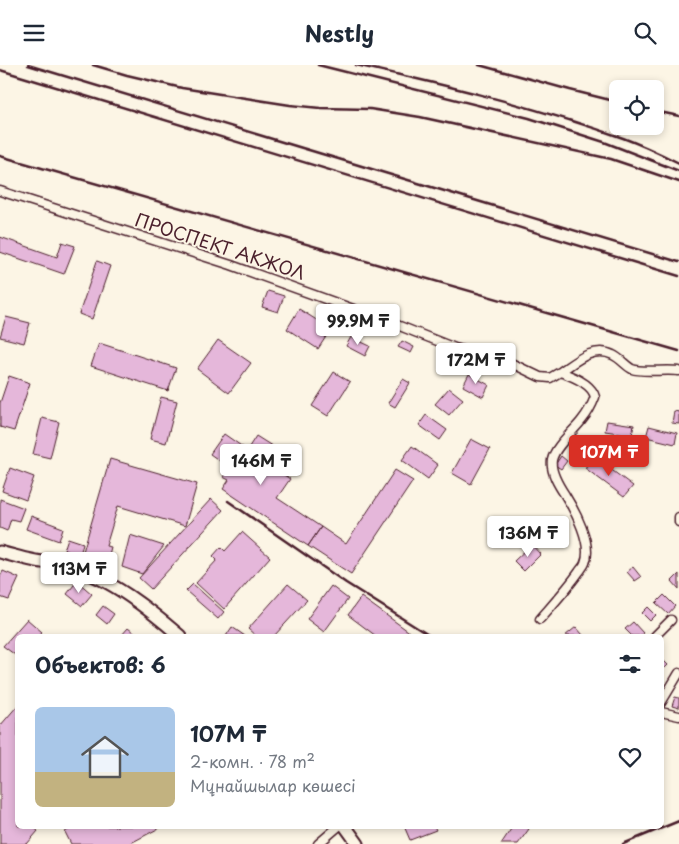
<!DOCTYPE html>
<html lang="ru">
<head>
<meta charset="utf-8">
<style>
  body { margin:0; font-family:"Playpen Sans",sans-serif; background:#f2f2f3; color:#1f2937; height:100vh; display:flex; flex-direction:column; font-size:19px; white-space:nowrap }
  * { box-sizing:border-box; margin:0 }
  p { font-size:16px; color:#747a83 }
  .icon { flex:none; width:28px; height:28px; fill:none; stroke:currentColor; stroke-width:2; stroke-linecap:round; stroke-linejoin:round }
  .map { position:relative; flex:1; overflow:hidden }
  .side { position:absolute; left:15px; top:569px; width:649px; height:195px; display:flex; flex-direction:column; background:#fff; border-radius:8px; box-shadow:0 2px 8px #0003 }
  .side>* { flex:none }
  .buttons { position:absolute; left:609px; top:15px; display:grid; gap:10px }
  .buttons a { display:grid; place-items:center; width:55px; height:55px; border-radius:8px; background:#fff; box-shadow:0 2px 8px #0003; font-size:25px }
  .price { position:absolute; translate:-50% -42px; padding:0 11px; border-radius:5px; background:#fff; color:#222; font-size:16px; line-height:32px; filter:drop-shadow(0 1px 2px #0008) }
  .price::after { content:''; position:absolute; left:50%; top:30px; width:15px; height:11px; margin-left:-8px; background:inherit; clip-path:polygon(0 0,100% 0,50% 100%) }
  .price.active { background:#d93025; color:#fff }
  ul { padding:0; list-style:none }
  li { display:flex; align-items:center; gap:15px; height:125px; padding:0 20px }
  li+li { border-top:1px solid #e0e1e3 }
  li span { display:grid; place-items:center; flex:none; width:140px; height:100px; border-radius:8px; color:#555 }
  li>.icon { margin-inline-start:auto }
  span .icon { width:60px; height:60px; fill:#fffc; stroke-width:1 }
  li b { font-size:21px }
  h2 { display:flex; justify-content:space-between; align-items:center; height:60px; padding:0 20px; font-size:21px }
  header { display:flex; justify-content:space-between; align-items:center; height:65px; padding:0 20px; background:#fff; font-size:22px; font-weight:700 }
  .map>svg:first-child { display:block }
  .building { fill:#e5b7da; stroke:#4a1f2b }
  .lines { fill:none; stroke-linecap:round; stroke-linejoin:round }
  .street-casing { stroke:#4a1f2b; stroke-width:11 }
  .secondary-casing { stroke:#4a1f2b; stroke-width:15 }
  .street { stroke:#fcf5e5; stroke-width:8 }
  .secondary { stroke:#fcf5e5; stroke-width:11 }
  .rail { stroke:#4a1f2b; stroke-width:2.5 }
  .labels { text-anchor:middle; stroke-width:4; stroke-linejoin:round; paint-order:stroke }
  .street-label { font-size:18px; fill:#4a1f2b; stroke:#fcf5e5 }
</style>
</head>
<body>
<header><svg class="icon" aria-label="menu" viewBox="0 0 24 24"><path d="M4 6h16M4 12h16M4 18h16"/></svg>Nestly<svg class="icon" aria-label="search" viewBox="0 0 24 24"><circle cx="10" cy="10" r="6"/><path d="M15 15l6 6"/></svg></header>
<div class="map">
<svg width="679" height="779" viewBox="0 0 679 779">
  <rect width="100%" height="100%" fill="#fcf5e5"/>
  <filter id="ink" filterUnits="userSpaceOnUse"><feTurbulence type="fractalNoise" baseFrequency=".02" numOctaves="2"/><feDisplacementMap in="SourceGraphic" scale="10" xChannelSelector="R" yChannelSelector="G"/><feConvolveMatrix kernelMatrix="1 2 1 2 8 2 1 2 1" color-interpolation-filters="sRGB"/></filter>
  <g filter="url(#ink)">
    <path class="building" d="M0,172L57,192L62,177L75,181L64,209L0,187Z
      M97,196L110,201L92,254L79,249Z
      M268,226L284,231L278,247L262,242Z
      M299,244L331,264L318,284L287,264Z
      M6,252L30,258L24,278L0,272Z
      M351,272L370,281L365,291L346,281Z
      M218,275L251,298L229,328L197,304Z
      M402,276L414,282L411,288L398,282Z
      M99,278L176,303L168,326L91,301Z
      M334,307L350,317L328,351L312,341Z
      M469,309L489,320L483,332L463,321Z
      M9,311L30,318L14,366L0,362V338Z
      M403,314L410,318L395,342L388,338Z
      M449,323L463,334L449,350L435,339Z
      M161,332L177,336L166,378L150,374Z
      M674,346L679,347V359L672,358Z
      M426,350L447,365L440,375L419,360Z
      M42,353L59,357L50,393L33,389Z
      M607,356L634,360L632,370L605,366Z
      M649,361L677,368L675,379L646,372Z
      M224,369L247,385L256,371L275,383L265,397L290,414L277,433L321,462L308,481L223,424L229,415L223,412L230,403L210,389Z
      M471,374L490,384L471,419L452,408Z
      M412,381L438,400L428,414L402,395Z
      M561,391L567,396L561,404L555,400Z
      M593,391L633,421L624,432L585,403Z
      M110,394L197,419L185,461L118,441L106,481L111,482L105,505L80,497Z
      M10,403L34,412L26,435L2,426Z
      M395,405L413,416L351,509L308,481L321,462L346,479Z
      M0,434L24,443L19,456L11,454L7,466L0,463Z
      M211,434L223,445L151,524L139,513Z
      M31,451L63,463L59,476L26,464Z
      M242,467L270,492L224,544L196,518L217,495L213,491L221,482L225,486Z
      M130,470L164,481L142,509L122,502Z
      M68,473L83,478L80,490L64,485Z
      M532,479L541,489L524,506L514,496Z
      M633,502L641,512L635,516L627,507Z
      M3,506L19,513L9,535L0,532V512Z
      M679,509V524L672,516Z
      M77,516L92,529L82,541L67,529Z
      M193,519L224,547L218,554L186,526Z
      M288,519L307,535L274,571H256L248,564Z
      M331,521L348,534L324,567L307,554Z
      M664,530L675,541L668,549L656,538Z
      M361,532L415,571H376L348,550Z
      M103,541L114,549L107,559L96,550Z
      M648,542L656,550L650,556L642,548Z
      M27,554L42,567L38,571H18V592L3,581Z
      M633,557L643,568L640,571H632L625,564Z
      M232,562L245,571H226Z
      M576,562L583,570L582,571H565Z
      M128,563L138,571H121Z
      M661,593L668,600L661,607Z
      M675,632L679,633V643L672,641Z
      M18,640V761H32L38,766L27,779H0V661Z
      M75,761H163L129,779H71L65,767Z
      M404,761H434L436,765L410,775Z
      M513,761H525L529,764L518,779H501Z"/>
    <g class="lines">
      <defs>
        <path id="street" d="M0,126L231,200L392,258L455,283L509,297L540,312L550,313L560,307C572,311 592,319 595,332C592,340 587,349 582,355C574,366 555,381 552,395C550,407 559,421 565,430C575,446 593,479 585,498C584,501 581,504 579,507C567,524 553,539 540,554
          M560,307C575,297 593,280 613,290C620,293 626,301 632,304C642,308 666,304 679,306
          M679,452V457
          M655,571L671,555
          M661,638L679,608
          M661,647L679,651
          M318,779L339,761"/>
        <path id="secondary" d="M0,487C14,491 28,495 42,497C52,499 62,500 72,503C109,512 151,546 180,571
          M345,761L358,779"/>
      </defs>
      <use href="#street" class="street-casing"/>
      <use href="#secondary" class="secondary-casing"/>
      <use href="#street" class="street"/>
      <use href="#secondary" class="secondary"/>
      <path class="rail" d="M28,0L679,197
        M93,0L127,10L182,23L239,32L290,40L320,43L370,44L420,52L611,94L679,117
        M318,0L529,53L604,77L679,106
        M356,0C446,20 536,42 623,73C642,80 661,89 679,98
        M479,0L570,25L618,37
        M0,5L679,211
        M655,46L679,51
        M0,91L679,286
        M228,436L346,518L430,571
        M623,779L679,756"/>
    </g>
  </g>
  <g class="labels">
    <g class="street-label">
      <text transform="translate(220 182) rotate(18)" y="6">ПРОСПЕКТ АКЖОЛ</text>
    </g>
  </g>
</svg>
<div class="buttons">
<a><svg class="icon" aria-label="locate" viewBox="0 0 24 24"><circle cx="12" cy="12" r="6"/><path d="M12 2v4M12 18v4M2 12h4M18 12h4"/></svg></a>
</div>
<b class="price" style="left:358px;top:281px">99.9M ₸</b>
<b class="price" style="left:476px;top:320px">172M ₸</b>
<b class="price active" style="left:609px;top:412px">107M ₸</b>
<b class="price" style="left:261px;top:421px">146M ₸</b>
<b class="price" style="left:528px;top:493px">136M ₸</b>
<b class="price" style="left:79px;top:529px">113M ₸</b>
<section class="side">
<h2>Объектов: 6<svg class="icon" aria-label="filters" viewBox="0 0 24 24"><path d="M4 7h16M4 17h16"/><circle cx="9" cy="7" r="2"/><circle cx="15" cy="17" r="2"/></svg></h2>
<ul>
<li><span style="background:linear-gradient(#a9c7e8 65%,#c2b280 0)"><svg class="icon" aria-label="home" viewBox="0 0 24 24"><path d="M3 11l9-7 9 7M6 9v11h12V9"/></svg></span><div><b>107M ₸</b><p>2-комн. · 78 m²</p><p>Мұнайшылар көшесі</p></div><svg class="icon" aria-label="heart" viewBox="0 0 24 24"><path d="M12 20l-8-8c-3-5 5-10 8-4 3-6 11-1 8 4z"/></svg></li>
</ul>
</section>
</div>
</body>
</html>
